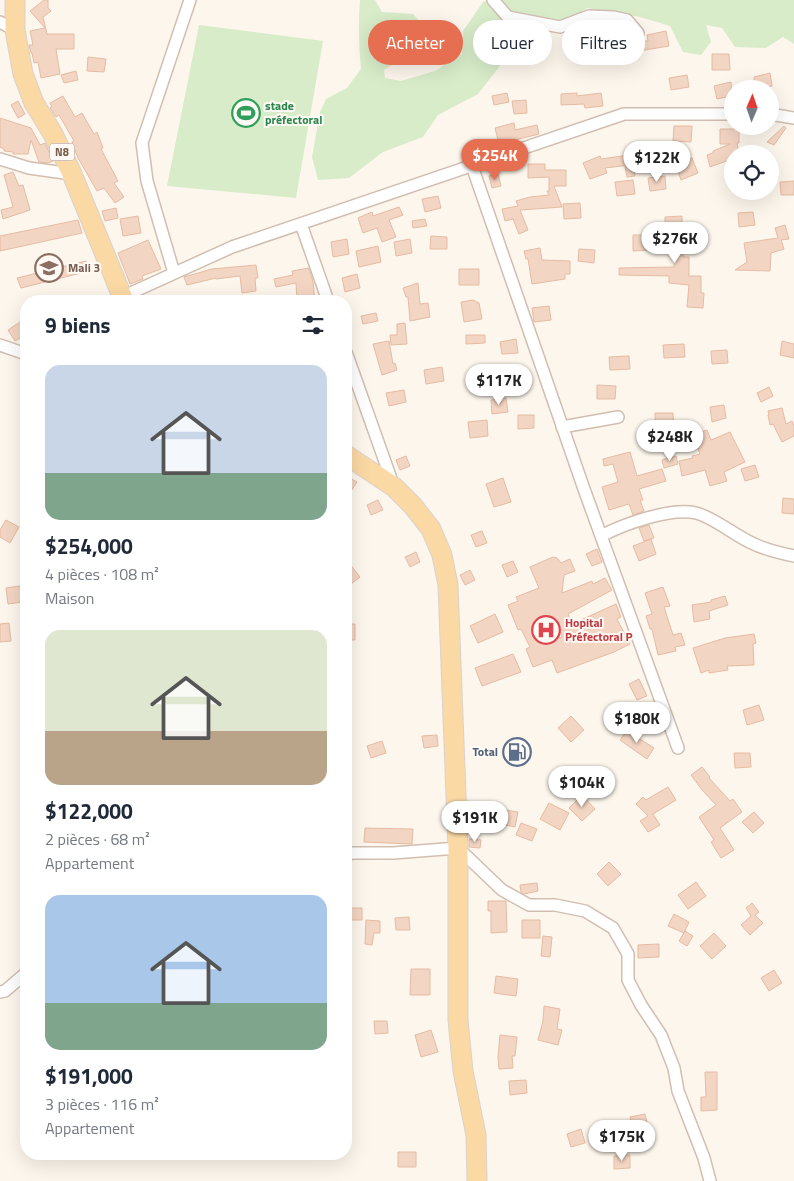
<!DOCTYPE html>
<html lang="fr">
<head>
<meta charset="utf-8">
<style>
  body { margin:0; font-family:"Titillium Web",sans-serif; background:#f6f6f7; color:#1f2937; height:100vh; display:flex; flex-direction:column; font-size:19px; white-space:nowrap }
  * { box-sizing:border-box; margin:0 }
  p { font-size:16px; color:#747a83 }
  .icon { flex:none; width:28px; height:28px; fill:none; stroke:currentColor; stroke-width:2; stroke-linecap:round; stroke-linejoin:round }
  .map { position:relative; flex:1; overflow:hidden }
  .side { position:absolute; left:20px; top:295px; width:332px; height:865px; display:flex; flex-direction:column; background:#fff; border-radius:20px; box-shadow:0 5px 20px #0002 }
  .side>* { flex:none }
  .guide { position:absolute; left:368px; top:20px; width:351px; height:45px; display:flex; gap:10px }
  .needle { width:32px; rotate:2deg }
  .controls { position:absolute; left:724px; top:80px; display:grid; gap:10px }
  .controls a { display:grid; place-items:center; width:55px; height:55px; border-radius:50%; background:#fff; box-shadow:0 5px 20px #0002; font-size:25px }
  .price { position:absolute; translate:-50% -42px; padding:0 11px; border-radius:18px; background:#fff; color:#222; font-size:16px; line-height:32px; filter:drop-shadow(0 1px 2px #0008) }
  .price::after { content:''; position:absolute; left:50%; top:30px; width:15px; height:11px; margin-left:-8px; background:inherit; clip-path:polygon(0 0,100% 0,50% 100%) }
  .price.current { background:#e76f51; color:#fff }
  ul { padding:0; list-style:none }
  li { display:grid; align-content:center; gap:10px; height:265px; padding:0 25px }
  li span { display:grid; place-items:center; height:155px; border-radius:15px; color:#555 }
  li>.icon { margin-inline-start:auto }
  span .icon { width:90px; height:90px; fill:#fffc; stroke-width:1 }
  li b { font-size:21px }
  h2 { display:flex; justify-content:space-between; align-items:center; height:60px; padding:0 25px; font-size:21px }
  .chip { padding:0 18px; border-radius:22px; background:#fff; box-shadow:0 5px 20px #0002; font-size:18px; line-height:45px }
  .chip.current { background:#e76f51; color:#fff }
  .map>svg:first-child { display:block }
  .green { fill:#d8ecc9 }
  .building { fill:#f3d5c3; stroke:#e6bba3; fill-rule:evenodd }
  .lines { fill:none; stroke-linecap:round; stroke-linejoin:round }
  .street-casing { stroke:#d1beb0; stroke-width:14 }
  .primary-casing { stroke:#dad1cd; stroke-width:21 }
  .street { stroke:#fff; stroke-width:11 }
  .primary { stroke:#fbd9a5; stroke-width:19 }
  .labels { text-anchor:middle; stroke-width:4; stroke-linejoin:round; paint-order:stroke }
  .shield { fill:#fffaf3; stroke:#a28b7f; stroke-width:1 }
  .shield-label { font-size:11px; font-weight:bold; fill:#7a5c4d }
  .leisure-label { font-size:12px; font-weight:bold; fill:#27864d; stroke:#fffaf3; text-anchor:start }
  .education-label { font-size:12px; font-weight:bold; fill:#785e54; stroke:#fffaf3; text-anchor:start }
  .health-label { font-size:12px; font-weight:bold; fill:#be3a42; stroke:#fffaf3; text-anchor:start }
  .service-label { font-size:12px; font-weight:bold; fill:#4e5e75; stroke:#fffaf3; text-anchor:end }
</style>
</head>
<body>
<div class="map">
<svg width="794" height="1181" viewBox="0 0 794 1181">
  <rect width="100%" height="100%" fill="#fdf6ec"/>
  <path class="green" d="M360,0H375L382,12L413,14L425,27L415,50L384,70L385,78L401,81L435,71L462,54L463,31L483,2L488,0H794V44L783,37L766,48L735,47L722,28L706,25L711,42L701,55L683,52L670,26L640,17L587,8L553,31L521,39L478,94L438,115L423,137L383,152L349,178L318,180L312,157L320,112L326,99L347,88L361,69C359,46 358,23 360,0Z
    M199,25L323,41L296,198L167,186Z"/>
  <path class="building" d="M44,0H48V8L51,11L43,17L47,34H74V49H56L60,74L41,78L38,62L34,63L32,53H31L29,45H33L30,31L45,28L30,11Z
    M666,31L669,46L639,51V55L622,54V58H609V42L648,41L647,35Z
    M592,47L593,61L577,62L576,49Z
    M712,54H729L730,70H712Z
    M88,57L106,59L104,72L87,71Z
    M76,71L78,80L64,83L61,75Z
    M770,73L772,86L755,89L754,77Z
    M687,75L689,87L671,90L669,78Z
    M731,82L732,96L717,99L714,86Z
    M507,93L509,102L494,105L492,96Z
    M577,93V96L601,93L603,106L585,108L584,104L561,105V94Z
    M63,96L75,117L82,113L94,134L97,132L103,148L101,149L118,181L114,183L124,197L115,203L104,188L97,191L78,158L72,142L74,141L59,115L56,117L50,108L52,107L50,103Z
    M526,100L527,113L514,114L512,101Z
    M18,101L25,114L18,118L11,105Z
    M0,118L31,128L40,145L45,143L53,161L48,163L39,162L31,140L28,154H13V152L4,151V149L0,147Z
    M514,123L515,130L537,125L539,134L499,144L495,128Z
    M674,126H692L691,142L673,141Z
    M784,126L786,128L774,145L767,142Z
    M720,129H739V143H737L739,154H732V159L710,167L707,155L713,153V151L730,144H720Z
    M629,155L630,165L605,168L607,173L590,179L583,163L600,156L601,159Z
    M692,158L698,173L681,180L675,164Z
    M528,164H545V170H566V186H554L562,207L520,210L528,230L519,234L513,219L505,221L502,209L518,206L516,201L530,197L549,195L547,191H549V177L528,178Z
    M633,166L635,176L627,177L625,167Z
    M13,172L19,186L23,185L30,210L3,219L1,210L13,207L4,175Z
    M498,174L501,186L492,188L489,176Z
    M665,176L666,189L650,191L648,178Z
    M633,180L635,194L617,196L615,182Z
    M794,181V195H781L780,182Z
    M438,196L441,208L425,212L422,199Z
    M580,203L581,218L564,219L563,204Z
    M399,207L403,215L389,220L396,237L382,242L377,228L363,233L358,218L372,212L373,216Z
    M116,208L118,218L105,221L102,211Z
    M753,212L755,225L739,227L738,213Z
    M138,216L141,233L123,236L120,219Z
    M682,216V225H685L683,257H689V276H701V293H704L703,308L687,307L689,285L669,283V276L619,275V268L674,267L675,250H667V225H665V217Z
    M425,219L427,226L413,228L412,221Z
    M78,220L82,233L0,251V236Z
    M785,225L789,239L781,240L784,249L771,253L770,271L735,270L747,262L744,243L778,238L775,228Z
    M633,235H651V250L633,251Z
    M431,236L447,237V249H430Z
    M347,239L349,254L333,257L331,242Z
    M410,239L412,253L396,256L394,242Z
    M148,240L161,269L142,276L143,279L130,284L118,253Z
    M378,246L381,262L359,267L356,251Z
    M540,248L542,260L570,261V274H565V279L532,284L528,259H526L524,251Z
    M579,249L595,250L594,263L578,261Z
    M86,261L89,271L21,288L17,278Z
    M256,265L258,278H255L256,291L242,293L240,276L216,279V278L187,285L184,277L212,269Z
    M309,268L313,282L315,301H297L296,283L276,287L274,279L293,275L292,271Z
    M459,269H479V285H459Z
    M357,274L360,288L345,292L342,278Z
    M418,283L420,304L428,303L430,317L410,321L408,297H406L403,288Z
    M473,300L479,303L482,319L464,322L461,302Z
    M549,306L551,320L534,322L532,308Z
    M376,313L378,321L363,324L361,316Z
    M20,322L26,335L15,341L8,330Z
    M405,323L407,344L391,345L390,335H397V324Z
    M466,335H485V343L466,344Z
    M516,339L518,353L502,354L500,342Z
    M389,341L393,364L395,363L397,370L382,375L373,344Z
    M782,341L794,344V358L780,355Z
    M684,344L685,357L664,358L663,345Z
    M727,350L728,363L712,364L711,351Z
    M629,356L630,369L610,370L609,357Z
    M442,367L444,381L426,384L424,370Z
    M597,385L616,386L615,399H597Z
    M769,387L773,396L761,402L757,393Z
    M404,390L406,402L389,406L386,393Z
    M506,398L508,412L492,414L491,400Z
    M724,405L726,418L712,422L710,407Z
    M782,408L786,424L792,421L794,426V436L782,442L773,424L770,425L768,415H769L768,411Z
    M655,413H673L674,433L656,434Z
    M518,415H534V428L518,429Z
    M487,420L488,436L470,438L468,422Z
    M707,430L711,440L730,432L745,462L724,472L727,481L710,486L705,470L682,476L679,461L693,458L692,456L700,454L693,435Z
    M630,452L637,476L662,469L666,481L639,489L643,500H640L644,511L633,515L629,504L609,510L602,487L618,482L613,464L604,466L603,459Z
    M406,456L410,466L400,470L396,460Z
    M676,456L678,464L664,468L662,460Z
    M755,465L759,477L745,481L741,469Z
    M346,476L357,482L346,499Z
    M503,478L511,502L494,507L486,484Z
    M783,498L794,499V514L782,513Z
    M378,500L383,510L371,515L367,505Z
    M6,520L19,527L10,543L0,537V530Z
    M649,525L654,538L644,541L639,528Z
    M482,531L487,543L476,547L471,535Z
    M651,539L656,554L639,561L633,546Z
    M597,549L602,562L592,566L586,554Z
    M416,552L420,562L410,567L405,557Z
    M553,557L557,558L561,563L570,559L575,571L564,575L562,593L592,581L593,584L605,578L612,590L568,614L572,624L616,604L621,617L617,619L630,644L614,652L557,673L552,660L533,667L526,649L530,647L521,629L518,630L508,605L518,601L516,597L539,588L530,567ZM553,616L562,637L544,643L535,623Z
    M346,559L360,577L346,588Z
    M513,561L518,572L507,577L502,565Z
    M470,570L475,580L465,585L460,575Z
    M20,586L22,602L8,604L6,588Z
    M663,587L670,606L664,607L673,635L681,633L685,645L675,647L676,651L658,655L652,629H650L646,616L652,614L645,593Z
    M725,596L728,605L709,611L710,619L694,622L692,605L711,602V600Z
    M495,614L503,632L478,643L470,626Z
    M9,623L11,641L0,642V624Z
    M346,624H355V640H346Z
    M754,634L756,643L753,644L754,665L727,666L728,670L709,673V670L701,673L693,648L725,638Z
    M513,654L521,672L482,686L475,668Z
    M639,679L647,696L637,700L629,684Z
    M759,705L764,720L747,725L743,710Z
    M571,716L584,730L571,742L558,728Z
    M629,728L637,733L635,736L654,748L647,759L620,740Z
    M437,735L438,746L424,748L422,736Z
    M382,741L386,753L371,758L367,746Z
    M734,753H750L751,767L735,768Z
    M702,767L710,777L709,778L730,801L733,799L742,812L720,828L734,850L721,858L711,842L714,840L699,817L716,805L703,791L691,775Z
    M569,772L582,786L575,792L562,778Z
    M668,787L676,800L653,814L660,825L648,832L640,821L648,816L636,804L643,797L646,800Z
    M582,795L595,809L582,821L569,808Z
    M549,803L569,813L560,830L540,819Z
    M478,808H493L518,812L515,827L500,824L501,819L479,820Z
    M754,812L764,823L753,833L742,822Z
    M521,823L537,829L532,841L516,835Z
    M365,828L413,829L412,844L364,842Z
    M469,839L481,840L480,848L469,847Z
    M609,862L621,874L608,886L597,874Z
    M696,882L706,896L688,909L678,895Z
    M537,883L538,891L524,894L521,892L520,885Z
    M488,901H506L507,932L491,933V911H488Z
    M752,903L759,912L755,915L763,923L750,935L741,925L751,916L746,908Z
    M349,908H362V920H349Z
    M674,914L689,922L684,933L668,926Z
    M409,917L410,930H396L395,918Z
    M366,920L380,921V933H374L372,945L365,944Z
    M522,920H540V938H522Z
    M685,931L693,936L687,946L679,941Z
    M714,933L726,946L712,959L700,946Z
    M543,936L552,937L550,957L541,956Z
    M659,944V957L638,958V945Z
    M411,969H430V995H410Z
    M774,970L782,983L769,991L761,978Z
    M496,976L518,979L516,996L494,993Z
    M544,1006L560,1009L557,1029L562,1030L558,1045L538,1040L543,1021Z
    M374,1021H387L388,1033L375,1034Z
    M431,1030L438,1052L421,1057L415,1035Z
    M500,1035L517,1037L515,1056H512L513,1068L499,1069L498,1057Z
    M705,1072H717V1110L701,1111V1097H706Z
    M526,1080L527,1093L510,1095L509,1081Z
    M645,1114L648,1126L633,1129L630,1117Z
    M581,1129L585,1143L571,1147L567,1134Z
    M398,1152H416V1167H398Z
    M630,1155V1168L614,1169V1156Z"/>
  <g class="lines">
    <defs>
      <path id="street" d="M493,0L508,17L560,27L589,16L613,17L627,20L638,33
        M0,22L15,30
        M770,114L794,118
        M0,159L29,168L72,174
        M472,166L584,489L678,748
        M301,224L328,301
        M174,273L147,181L142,143L190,0
        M122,297L232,247L624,114H732
        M0,345L26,354
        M346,352L394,487
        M562,427L618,417
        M601,536C624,524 671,507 696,513C713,517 737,537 754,544C766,550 780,553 794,556
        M346,855L352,853H393L458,848L502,890L529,905H555L585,911L613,928L628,954V980L641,1005L661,1035L674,1068L678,1091L704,1158L710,1181
        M0,992L5,991L26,973"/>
      <path id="primary" d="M15,0V30L23,74L34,103L53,134L72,174L124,301
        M346,455L394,487L413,506L431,529L442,555L448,585L458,848V1020L463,1071L476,1135L477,1181"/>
    </defs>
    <use href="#street" class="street-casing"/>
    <use href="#primary" class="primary-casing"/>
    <use href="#street" class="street"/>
    <use href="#primary" class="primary"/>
  </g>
  <defs>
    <symbol id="stadium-ring" viewBox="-11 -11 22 22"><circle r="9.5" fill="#fffaf3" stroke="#2e9e5b" stroke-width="1.5"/><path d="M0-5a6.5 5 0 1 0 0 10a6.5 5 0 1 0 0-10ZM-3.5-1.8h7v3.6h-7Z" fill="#2e9e5b"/></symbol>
    <symbol id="school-ring" viewBox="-11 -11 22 22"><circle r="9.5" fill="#fffaf3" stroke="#8d6e63" stroke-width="1.5"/><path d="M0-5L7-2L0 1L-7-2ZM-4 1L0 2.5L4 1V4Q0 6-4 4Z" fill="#8d6e63"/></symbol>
    <symbol id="hospital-ring" viewBox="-11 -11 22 22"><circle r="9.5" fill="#fffaf3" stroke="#e0444e" stroke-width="1.5"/><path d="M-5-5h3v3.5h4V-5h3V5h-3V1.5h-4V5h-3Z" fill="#e0444e"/></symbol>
    <symbol id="fuel-ring" viewBox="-11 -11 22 22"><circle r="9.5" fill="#fffaf3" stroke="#5c6f8a" stroke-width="1.5"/><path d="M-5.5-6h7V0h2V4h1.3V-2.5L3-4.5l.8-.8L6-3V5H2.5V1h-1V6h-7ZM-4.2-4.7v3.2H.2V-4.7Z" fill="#5c6f8a"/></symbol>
  </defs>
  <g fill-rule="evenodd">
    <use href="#stadium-ring" x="230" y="97" width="32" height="32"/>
    <use href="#school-ring" x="33" y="252" width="32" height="32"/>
    <use href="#hospital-ring" x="530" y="614" width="32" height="32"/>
    <use href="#fuel-ring" x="501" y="736" width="32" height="32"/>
  </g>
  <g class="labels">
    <rect class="shield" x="49.5" y="143.5" width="25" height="17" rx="4"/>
    <g class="shield-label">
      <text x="62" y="156">N8</text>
    </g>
    <g class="leisure-label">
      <text x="265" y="110">stade<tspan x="265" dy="14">préfectoral</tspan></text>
    </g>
    <g class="education-label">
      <text x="68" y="272">Mali 3</text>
    </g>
    <g class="health-label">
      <text x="565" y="627">Hopital<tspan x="565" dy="14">Préfectoral P</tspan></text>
    </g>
    <g class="service-label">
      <text x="498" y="756">Total</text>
    </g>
  </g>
</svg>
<div class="controls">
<a><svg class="needle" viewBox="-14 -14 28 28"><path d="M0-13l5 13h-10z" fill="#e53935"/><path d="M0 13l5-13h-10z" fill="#747a83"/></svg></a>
<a><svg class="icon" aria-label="locate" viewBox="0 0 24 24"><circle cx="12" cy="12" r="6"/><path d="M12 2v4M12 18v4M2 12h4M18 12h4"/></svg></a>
</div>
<b class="price current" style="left:495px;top:181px">$254K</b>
<b class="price" style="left:657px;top:183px">$122K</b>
<b class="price" style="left:675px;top:264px">$276K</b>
<b class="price" style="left:499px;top:406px">$117K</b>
<b class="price" style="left:670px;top:462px">$248K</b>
<b class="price" style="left:637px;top:744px">$180K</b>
<b class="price" style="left:582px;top:808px">$104K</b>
<b class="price" style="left:475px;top:843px">$191K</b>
<b class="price" style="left:622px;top:1162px">$175K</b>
<div class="guide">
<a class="chip current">Acheter</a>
<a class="chip">Louer</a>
<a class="chip">Filtres</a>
</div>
<section class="side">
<h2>9 biens<svg class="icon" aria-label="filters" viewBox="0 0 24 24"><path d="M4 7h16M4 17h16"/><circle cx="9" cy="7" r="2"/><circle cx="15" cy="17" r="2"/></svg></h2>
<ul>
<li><span style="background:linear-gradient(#c9d6e8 70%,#7fa58c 0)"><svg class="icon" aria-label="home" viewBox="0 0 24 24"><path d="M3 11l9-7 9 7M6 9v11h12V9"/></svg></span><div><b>$254,000</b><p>4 pièces · 108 m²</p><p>Maison</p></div></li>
<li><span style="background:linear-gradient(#dfe7d0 65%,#b9a48a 0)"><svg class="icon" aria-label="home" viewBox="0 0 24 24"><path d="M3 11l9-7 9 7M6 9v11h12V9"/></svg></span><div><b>$122,000</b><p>2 pièces · 68 m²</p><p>Appartement</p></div></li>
<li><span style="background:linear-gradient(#a9c7e8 70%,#7fa58c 0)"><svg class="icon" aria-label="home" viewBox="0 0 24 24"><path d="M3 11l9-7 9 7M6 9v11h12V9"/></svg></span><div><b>$191,000</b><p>3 pièces · 116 m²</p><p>Appartement</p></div></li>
</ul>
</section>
</div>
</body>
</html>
